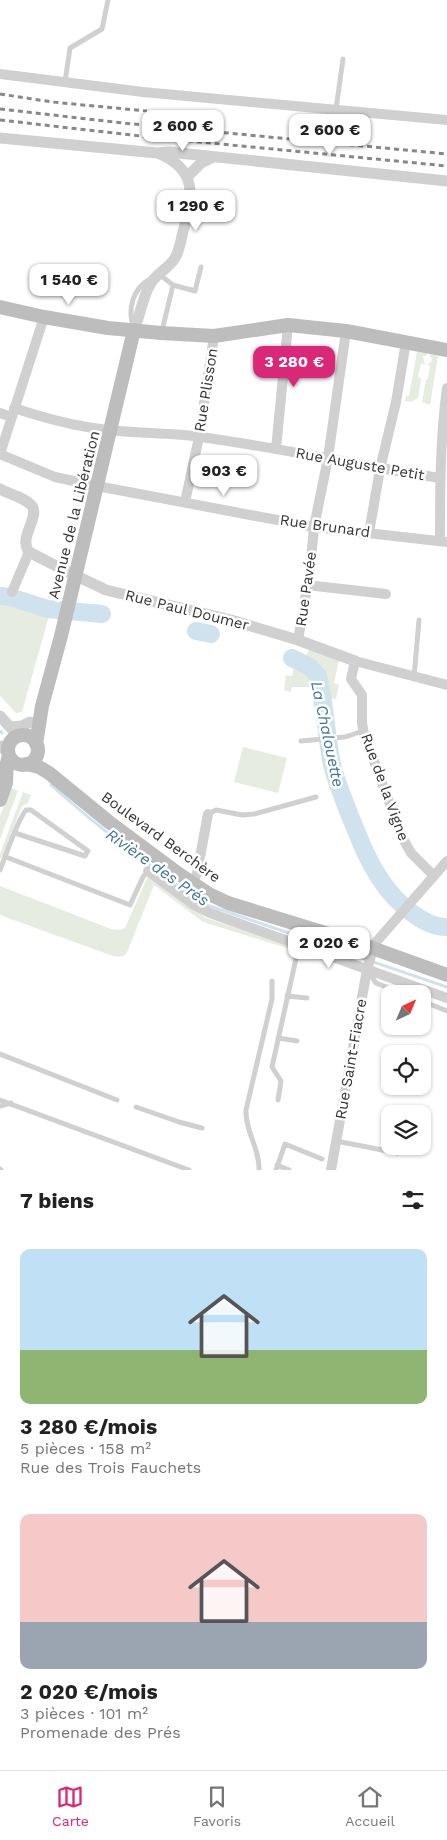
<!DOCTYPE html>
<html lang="fr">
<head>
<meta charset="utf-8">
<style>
  body { margin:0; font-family:"Work Sans",sans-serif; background:#f6f6f6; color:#222; height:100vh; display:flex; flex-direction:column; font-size:19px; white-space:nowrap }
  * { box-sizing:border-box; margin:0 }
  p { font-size:16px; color:#767676 }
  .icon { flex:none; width:28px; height:28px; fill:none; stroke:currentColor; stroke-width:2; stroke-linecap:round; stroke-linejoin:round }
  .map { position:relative; height:1170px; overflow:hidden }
  .details { display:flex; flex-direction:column; background:#fff; flex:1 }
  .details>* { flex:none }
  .needle { width:32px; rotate:44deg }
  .controls { position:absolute; left:381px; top:985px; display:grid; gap:10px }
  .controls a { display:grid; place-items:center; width:50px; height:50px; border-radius:10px; background:#fff; box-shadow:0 1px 4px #0004; font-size:25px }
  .price { position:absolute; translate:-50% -42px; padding:0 11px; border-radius:10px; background:#fff; color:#222; font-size:16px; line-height:32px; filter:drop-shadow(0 1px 2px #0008) }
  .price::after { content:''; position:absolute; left:50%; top:30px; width:15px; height:11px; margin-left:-8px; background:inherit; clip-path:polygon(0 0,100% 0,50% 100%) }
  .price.current { background:#db2777; color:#fff }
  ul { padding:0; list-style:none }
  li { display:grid; align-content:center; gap:10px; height:265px; padding:0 20px }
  li span { display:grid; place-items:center; height:155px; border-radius:10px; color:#555 }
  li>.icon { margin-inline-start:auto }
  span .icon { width:90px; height:90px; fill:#fffc; stroke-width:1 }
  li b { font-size:21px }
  h2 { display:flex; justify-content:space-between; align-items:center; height:60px; padding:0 20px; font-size:21px }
  .dock { display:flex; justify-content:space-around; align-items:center; height:70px; border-top:1px solid #e0e0e0; background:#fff; font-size:14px; color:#767676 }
  .dock a { display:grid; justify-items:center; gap:2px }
  .dock .current { color:#db2777 }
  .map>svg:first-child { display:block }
  .green { fill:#e6ecdf }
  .water { fill:#cfe2ee }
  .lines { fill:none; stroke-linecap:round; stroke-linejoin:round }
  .stream { stroke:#cfe2ee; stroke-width:3 }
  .river { stroke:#cfe2ee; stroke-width:18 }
  .service { stroke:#d0d0d0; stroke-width:5 }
  .minor { stroke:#d0d0d0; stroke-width:10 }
  .tertiary { stroke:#d0d0d0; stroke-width:11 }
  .secondary { stroke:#bdbdbd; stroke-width:14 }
  .rail { stroke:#888; stroke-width:3; stroke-dasharray:5 4; stroke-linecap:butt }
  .labels { text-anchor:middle; stroke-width:5; stroke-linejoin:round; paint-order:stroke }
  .street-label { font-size:15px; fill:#333; stroke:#fff }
  .water-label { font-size:16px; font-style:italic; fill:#3f7597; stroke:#fff }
</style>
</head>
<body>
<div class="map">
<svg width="447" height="1170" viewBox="0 0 447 1170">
  <rect width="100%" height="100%" fill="#fff"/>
  <path class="green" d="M417,352L427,353L426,356H423L425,365L421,363L418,376L421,379L418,398L411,402L405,401L406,396H409Z
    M430,354L438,356L430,405L422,402L426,380L428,379L430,366L428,365L429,362L431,363L432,358L430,357Z
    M0,601L49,616L22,712L16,713L0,696Z
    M309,649L339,660L334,683L339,685L336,699L325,698L323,693L318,694L317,687H292L290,692L284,690L286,675L292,676L294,667L301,669Z
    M243,747L287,758L278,793L234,782Z
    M11,788L18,791L0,839V816Z
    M23,792L31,795L28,803L22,806L3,856L0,859V854Z
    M148,876L206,918L288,944L292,947L293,950L203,922L154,885L128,950C125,958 120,957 113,956L0,915V886L111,929L121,930L125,928Z"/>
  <path class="water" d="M0,592L9,593L53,606L51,615L0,600Z"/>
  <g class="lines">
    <path class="stream" d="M0,731L2,733
      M51,785C100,829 153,869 207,905L447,987"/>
    <path class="river" d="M0,596L10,597L48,609L102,614
      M196,631L211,634
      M292,658L310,667L318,676C325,704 326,732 331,760C334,777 342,794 348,811C358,835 367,861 383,883C395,901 424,928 447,927"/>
    <path class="service" d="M65,82L70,48L102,29L108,0
      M336,109L343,59
      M160,275L173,285L162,331
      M173,285L195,291L201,267
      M133,327C128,309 132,289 150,279
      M414,677L419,620
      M301,741L345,737L363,731
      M208,814L216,810L242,815L254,814L316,797
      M6,857L130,905L143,877L148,871
      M0,870C6,855 17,821 26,810H31L88,851L85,856L15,833
      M368,971L376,983L404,994
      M287,996L307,998
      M422,1001L447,1011
      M278,1038L297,1041
      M0,1054L117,1100
      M0,1100L189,1170
      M278,1100L281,1081L272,1067L299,945
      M0,1106L11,1103
      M136,1107L179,1122L202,1128
      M336,1141L398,1153
      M277,1165L289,1170
      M0,1169L1,1170
      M259,1170C260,1149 245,1131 246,1110L272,999V981
      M276,1170L285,1144L322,1159"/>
    <path class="minor" d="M0,74L143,92L447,120
      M14,408C38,416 63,423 87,427C125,434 163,432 201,437C281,448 360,466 440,478
      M0,413L11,417
      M276,449L288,325
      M0,454L55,477L97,486L314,527L447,542
      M0,454L44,317
      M185,502L199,437L214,336
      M369,533L380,469L396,402L406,342
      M440,541C440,490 440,439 447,388
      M307,585L386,594
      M12,592L29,552
      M298,640L310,570L314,527L328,458L346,331
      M148,871L194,905L210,913L447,998
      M434,876L411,853L402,837L364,734L362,723V695L351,679L355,661L447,685
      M193,883L197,873L208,814
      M331,1170L367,970L373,949L377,941L447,861"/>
    <path class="tertiary" d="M0,138L157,153L169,152L447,181
      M187,177L201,163L211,158
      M134,330C140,316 143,295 151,283C157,273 169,268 175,258C180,250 181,238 184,228C192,195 198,171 160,154
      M0,489C9,494 26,498 32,506C40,518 18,537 29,552L64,570L106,590L231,620L298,640L355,661
      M0,716L18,736
      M11,727L22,726L30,722
      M0,746L8,752"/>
    <path class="secondary" d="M0,307L44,317L108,328L161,333L214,336L288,325L346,331L447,350
      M8 750a15 15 0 1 1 30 0a15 15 0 1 1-30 0Z
      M36,744L42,706L61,636L134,330
      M26,764L39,767L49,773L109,822L179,874L209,894L228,903L361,944L447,975
      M0,800L6,783L7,763L9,755"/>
    <path class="rail" d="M0,94L52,102L147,111
      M0,109L123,123L447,154
      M0,120L149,137L447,166"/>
  </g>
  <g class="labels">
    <g class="street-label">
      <text transform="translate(206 390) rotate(-81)" y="5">Rue Plisson</text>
      <text transform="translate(360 464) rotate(10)" y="5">Rue Auguste Petit</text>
      <text transform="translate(74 515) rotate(-76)" y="5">Avenue de la Libération</text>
      <text transform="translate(325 526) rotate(8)" y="5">Rue Brunard</text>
      <text transform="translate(306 589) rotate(-82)" y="5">Rue Pavée</text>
      <text transform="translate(187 610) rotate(14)" y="5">Rue Paul Doumer</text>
      <text transform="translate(385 787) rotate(70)" y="5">Rue de la Vigne</text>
      <text transform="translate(161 837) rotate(36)" y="5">Boulevard Berchère</text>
      <text transform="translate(351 1059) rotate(-80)" y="5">Rue Saint-Fiacre</text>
    </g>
    <g class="water-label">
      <text transform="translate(328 734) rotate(78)" y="6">La Chalouette</text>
      <text transform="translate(158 867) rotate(35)" y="6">Rivière des Prés</text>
    </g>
  </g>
</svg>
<div class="controls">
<a><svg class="needle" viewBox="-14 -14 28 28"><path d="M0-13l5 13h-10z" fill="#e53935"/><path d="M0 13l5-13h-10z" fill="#767676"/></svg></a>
<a><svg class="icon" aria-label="locate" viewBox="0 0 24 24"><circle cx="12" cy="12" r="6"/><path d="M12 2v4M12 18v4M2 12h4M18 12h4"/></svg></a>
<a><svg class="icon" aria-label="layers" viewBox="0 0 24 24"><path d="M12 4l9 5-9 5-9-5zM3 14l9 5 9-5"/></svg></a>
</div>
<b class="price" style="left:183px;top:152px">2 600 €</b>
<b class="price" style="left:330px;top:156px">2 600 €</b>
<b class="price" style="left:196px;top:232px">1 290 €</b>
<b class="price" style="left:69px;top:306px">1 540 €</b>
<b class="price current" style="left:294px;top:388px">3 280 €</b>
<b class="price" style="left:224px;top:497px">903 €</b>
<b class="price" style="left:329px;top:969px">2 020 €</b>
</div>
<section class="details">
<h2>7 biens<svg class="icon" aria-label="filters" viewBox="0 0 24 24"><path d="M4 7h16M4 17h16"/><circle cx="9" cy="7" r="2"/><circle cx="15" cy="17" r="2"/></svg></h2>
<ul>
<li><span style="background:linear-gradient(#bfe0f5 65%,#8fb573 0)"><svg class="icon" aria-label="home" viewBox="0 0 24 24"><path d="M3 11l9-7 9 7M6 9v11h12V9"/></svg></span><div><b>3 280 €/mois</b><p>5 pièces · 158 m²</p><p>Rue des Trois Fauchets</p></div></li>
<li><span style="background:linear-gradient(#f6c9c9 70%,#9aa5b1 0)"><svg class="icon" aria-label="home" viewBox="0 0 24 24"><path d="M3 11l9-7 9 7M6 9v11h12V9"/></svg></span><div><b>2 020 €/mois</b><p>3 pièces · 101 m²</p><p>Promenade des Prés</p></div></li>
</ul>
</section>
<nav class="dock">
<a class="current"><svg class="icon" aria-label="map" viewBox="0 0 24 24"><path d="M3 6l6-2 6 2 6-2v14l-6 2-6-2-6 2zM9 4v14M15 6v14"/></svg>Carte</a>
<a><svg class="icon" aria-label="saved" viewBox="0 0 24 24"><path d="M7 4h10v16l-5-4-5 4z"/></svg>Favoris</a>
<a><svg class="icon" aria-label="home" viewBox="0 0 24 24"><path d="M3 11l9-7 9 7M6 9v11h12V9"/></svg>Accueil</a>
</nav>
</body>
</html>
